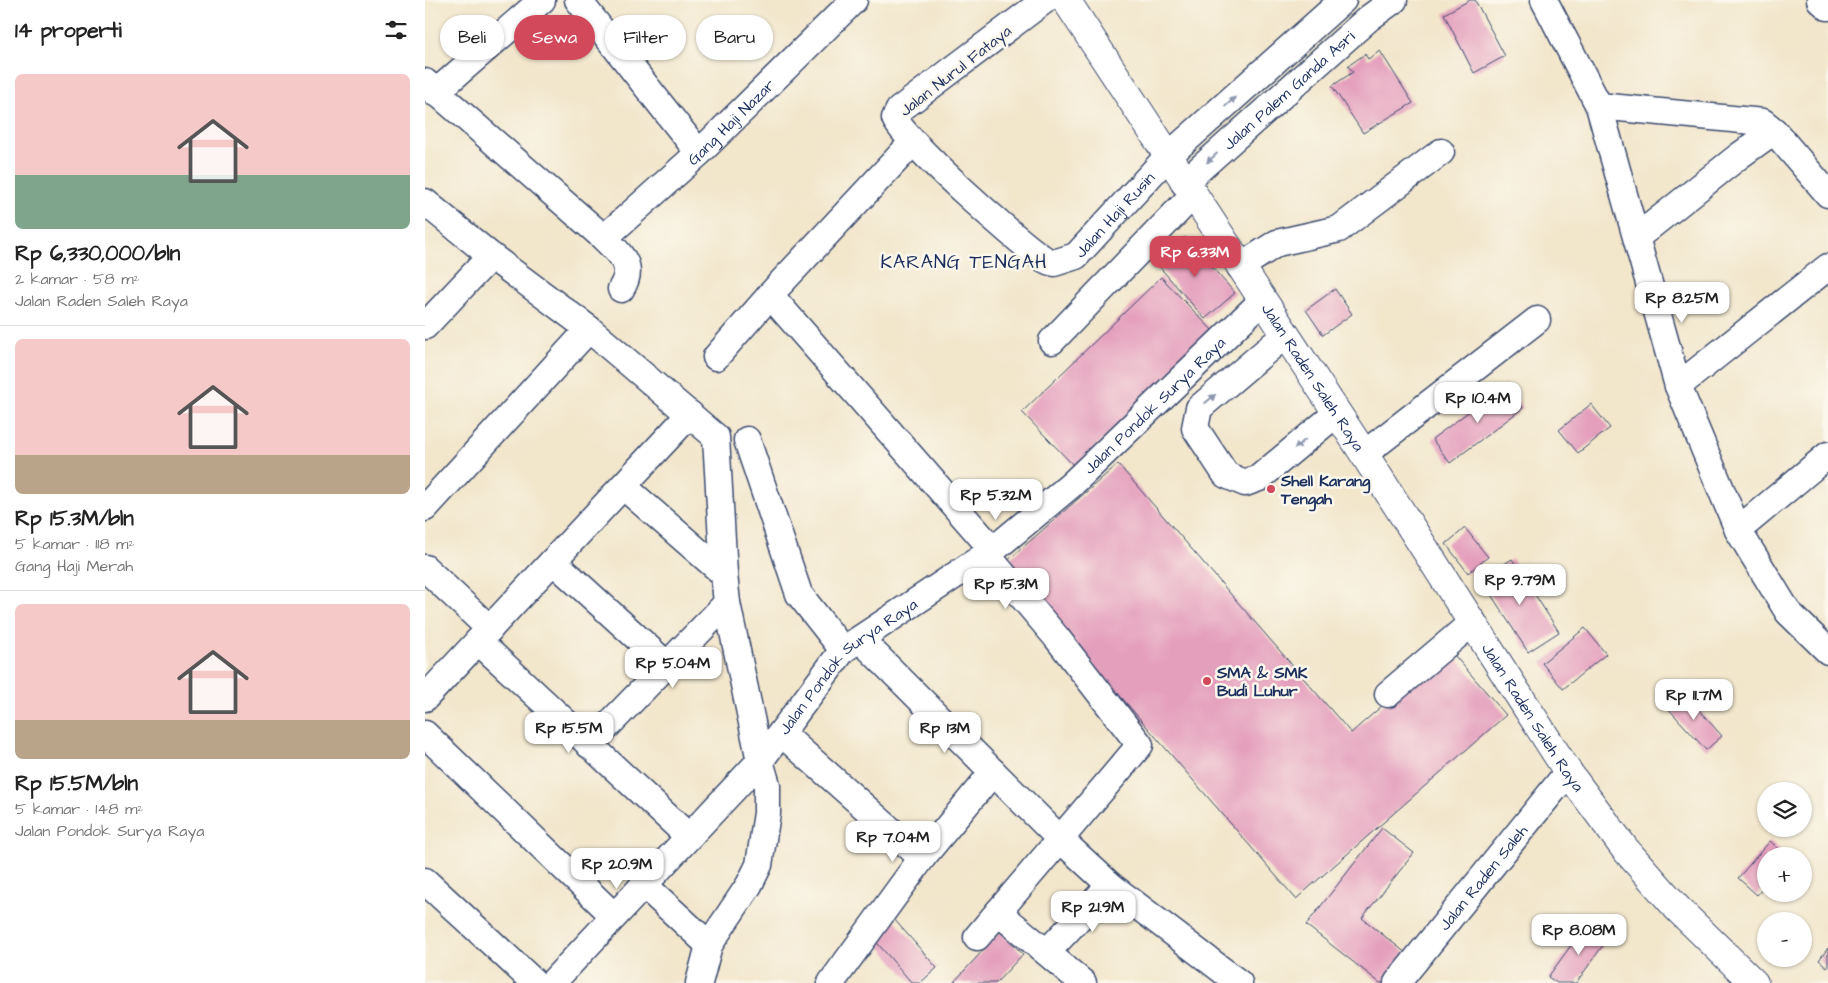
<!DOCTYPE html>
<html lang="id">
<head>
<meta charset="utf-8">
<style>
  body { margin:0; font-family:"Architects Daughter",sans-serif; background:#f6f6f6; color:#222; height:100vh; display:flex; flex-direction:column; font-size:19px; white-space:nowrap }
  * { box-sizing:border-box; margin:0 }
  p { font-size:16px; color:#767676 }
  .icon { flex:none; width:28px; height:28px; fill:none; stroke:currentColor; stroke-width:2; stroke-linecap:round; stroke-linejoin:round }
  .map { position:relative; flex:1; overflow:hidden }
  .side { display:flex; flex-direction:column; background:#fff; width:425px }
  .side>* { flex:none }
  .top-card { position:absolute; left:15px; top:15px; width:475px; height:45px; display:flex; gap:10px }
  .fabs { position:absolute; left:1332px; top:782px; display:grid; gap:10px }
  .fabs a { display:grid; place-items:center; width:55px; height:55px; border-radius:50%; background:#fff; box-shadow:0 1px 4px #0004; font-size:25px }
  .price { position:absolute; translate:-50% -42px; padding:0 11px; border-radius:10px; background:#fff; color:#222; font-size:16px; line-height:32px; filter:drop-shadow(0 1px 2px #0008) }
  .price::after { content:''; position:absolute; left:50%; top:30px; width:15px; height:11px; margin-left:-8px; background:inherit; clip-path:polygon(0 0,100% 0,50% 100%) }
  .price.active { background:#d1495b; color:#fff }
  ul { padding:0; list-style:none }
  li { display:grid; align-content:center; gap:10px; height:265px; padding:0 15px }
  li+li { border-top:1px solid #e0e0e0 }
  li span { display:grid; place-items:center; height:155px; border-radius:8px; color:#555 }
  li>.icon { margin-inline-start:auto }
  span .icon { width:90px; height:90px; fill:#fffc; stroke-width:1 }
  li b { font-size:21px }
  h2 { display:flex; justify-content:space-between; align-items:center; height:60px; padding:0 15px; font-size:21px }
  .chip { padding:0 18px; border-radius:22px; background:#fff; box-shadow:0 1px 4px #0004; font-size:18px; line-height:45px }
  .chip.active { background:#d1495b; color:#fff }
  main { display:flex; flex:1; min-height:0 }
  .map>svg:first-child { display:block }
  .building { fill:#e49fbc }
  .lines { fill:none; stroke-linecap:round; stroke-linejoin:round }
  .minor-casing { stroke:#3b4a6e; stroke-width:29 }
  .major-casing { stroke:#3b4a6e; stroke-width:30 }
  .minor { stroke:#fff; stroke-width:26 }
  .major { stroke:#fff; stroke-width:28 }
  .oneway { fill:#8d97ae }
  .poi-dot { fill:#d1495b; stroke:#fbf7ec; stroke-width:2 }
  .labels { text-anchor:middle; stroke-width:5; stroke-linejoin:round; paint-order:stroke }
  .street-label { font-size:16px; fill:#1b2f5e; stroke:#fbf7ec }
  .poi-label { font-size:16px; font-weight:bold; fill:#1b2f5e; stroke:#fbf7ec; text-anchor:start }
  .quarter-label { font-size:19px; letter-spacing:1px; fill:#1b2f5e; stroke:#fbf7ec }
</style>
</head>
<body>
<main>
<section class="side">
<h2>14 properti<svg class="icon" aria-label="filters" viewBox="0 0 24 24"><path d="M4 7h16M4 17h16"/><circle cx="9" cy="7" r="2"/><circle cx="15" cy="17" r="2"/></svg></h2>
<ul>
<li><span style="background:linear-gradient(#f6c9c9 65%,#7fa58c 0)"><svg class="icon" aria-label="home" viewBox="0 0 24 24"><path d="M3 11l9-7 9 7M6 9v11h12V9"/></svg></span><div><b>Rp 6,330,000/bln</b><p>2 kamar · 58 m²</p><p>Jalan Raden Saleh Raya</p></div></li>
<li><span style="background:linear-gradient(#f6c9c9 75%,#b9a48a 0)"><svg class="icon" aria-label="home" viewBox="0 0 24 24"><path d="M3 11l9-7 9 7M6 9v11h12V9"/></svg></span><div><b>Rp 15.3M/bln</b><p>5 kamar · 118 m²</p><p>Gang Haji Merah</p></div></li>
<li><span style="background:linear-gradient(#f6c9c9 75%,#b9a48a 0)"><svg class="icon" aria-label="home" viewBox="0 0 24 24"><path d="M3 11l9-7 9 7M6 9v11h12V9"/></svg></span><div><b>Rp 15.5M/bln</b><p>5 kamar · 148 m²</p><p>Jalan Pondok Surya Raya</p></div></li>
</ul>
</section>
<div class="map">
<svg width="1403" height="983" viewBox="0 0 1403 983">
  <rect width="100%" height="100%" fill="#fbf7ec"/>
  <filter id="ink" filterUnits="userSpaceOnUse"><feTurbulence type="fractalNoise" baseFrequency=".02" numOctaves="2"/><feDisplacementMap in="SourceGraphic" scale="10" xChannelSelector="R" yChannelSelector="G"/><feConvolveMatrix kernelMatrix="1 2 1 2 8 2 1 2 1" color-interpolation-filters="sRGB"/></filter>
  <filter id="wash" filterUnits="userSpaceOnUse"><feTurbulence type="fractalNoise" baseFrequency=".0096" numOctaves="4" result="noise"/><feDisplacementMap in="SourceGraphic" scale="20" xChannelSelector="R" yChannelSelector="G"/><feGaussianBlur stdDeviation="1.12" result="paint"/><feColorMatrix in="noise" values="0 0 0 0 0 0 0 0 0 0 0 0 0 0 0 0 0 1.4 0 .05"/><feComposite in="paint" operator="in"/></filter>
  <g filter="url(#wash)">
    <rect width="100%" height="100%" fill="#f2e6cb"/>
    <g id="blocks">
      <path class="building" d="M1045,0H1050L1080,56L1049,73L1019,14Z
        M955,51L988,103L938,133L907,86L928,72L923,66L940,54L943,59Z
        M760,237L810,293L780,319L731,263Z
        M736,277L788,331L650,467L597,412Z
        M910,289L927,314L898,335L881,310Z
        M1081,384L1098,408L1025,463L1007,439Z
        M1166,404L1185,428L1153,453L1134,430Z
        M693,464L926,733L1023,648L1081,715L871,899L580,563Z
        M1040,528L1063,557L1043,573L1021,544Z
        M1087,559L1134,632L1103,652L1056,579Z
        M1160,628L1181,654L1138,689L1117,663Z
        M1257,691L1297,736L1281,750L1241,706Z
        M957,828L989,853L937,918L987,958L967,983H955L881,925Z
        M1345,841L1362,856H1341V885L1332,895L1313,878Z
        M468,918L512,968L495,983H487L447,937Z
        M1163,922L1184,937L1151,983H1132L1123,977Z
        M575,932L598,954L571,983H528Z
        M1403,948V968L1394,960Z"/>
    </g>
  </g>
  <g filter="url(#ink)">
    <use href="#blocks" fill-opacity="0" stroke="#3b4a6e" stroke-width="1"/>
    <g class="lines">
      <defs>
        <g id="minor">
          <path d="M153,0L274,153"/>
          <path id="s1" d="M620,0L474,110L470,118C476,138 593,242 616,257C620,260 625,262 629,263L651,256L742,157L918,0"/>
          <path d="M1119,0L1174,106L1253,386L1313,530L1363,612L1403,651"/>
          <path d="M1395,0L1403,7"/>
          <path d="M0,82L179,238C195,255 211,265 196,289"/>
          <path d="M10,93L117,0"/>
          <path d="M1174,106L1338,122L1349,131L1403,194"/>
          <path id="s2" d="M759,183L944,18L969,0"/>
          <path d="M0,202L66,256L164,329L291,437L299,574"/>
          <path d="M1212,237L1314,156L1349,131"/>
          <path id="s3" d="M179,238L274,153L429,0"/>
          <path d="M815,267L852,243L914,229L1016,152"/>
          <path d="M345,295L568,550"/>
          <path d="M0,326L66,256"/>
          <path d="M860,335L774,408L770,428L801,475L820,483L834,478L912,413"/>
          <path d="M627,341L768,195"/>
          <path d="M291,357L354,285L488,142"/>
          <path d="M1253,386L1403,267"/>
          <path d="M322,440L374,594L418,650"/>
          <path d="M939,454L1112,320"/>
          <path d="M198,486L299,574L302,603L335,761L342,785V813L334,865L324,885L284,945L274,983"/>
          <path d="M0,508L164,329"/>
          <path d="M1313,530L1403,455"/>
          <path d="M128,561L242,665"/>
          <path d="M0,568L65,629"/>
          <path d="M435,639L635,839L685,885L814,983"/>
          <path d="M53,641L263,836"/>
          <path d="M963,694L1048,622"/>
          <path d="M0,698L265,414"/>
          <path d="M356,733L497,858"/>
          <path d="M0,734L189,916"/>
          <path d="M164,745L302,603"/>
          <path d="M0,881L110,983"/>
          <path d="M218,884L284,945"/>
          <path d="M573,912L658,983"/>
          <path d="M552,937L715,745L632,638L562,555"/>
          <path d="M622,952L685,885"/>
          <path id="s4" d="M127,983L335,761L418,650L568,550L646,485L838,300"/>
          <path d="M406,983L497,858L568,772"/>
          <path id="s5" d="M972,983L1143,772"/>
        </g>
        <g id="major">
          <path id="s6" d="M641,0L939,454L1143,772L1200,849L1253,909L1329,983"/>
        </g>
      </defs>
      <use href="#minor" class="minor-casing"/>
      <use href="#major" class="major-casing"/>
      <use href="#minor" class="minor"/>
      <use href="#major" class="major"/>
    </g>
    <defs><path id="oneway-solid" d="M-6-.8H1V-3.2L6.5 0L1 3.2V.8H-6Z" transform="scale(1.25)"/></defs>
    <g class="oneway">
      <use href="#oneway-solid" transform="translate(805 102) rotate(-42)"/>
      <use href="#oneway-solid" transform="translate(787 158) rotate(138)"/>
      <use href="#oneway-solid" transform="translate(785 399) rotate(-40)"/>
      <use href="#oneway-solid" transform="translate(875 444) rotate(140)"/>
    </g>
  </g>
  <g class="poi-dot">
    <circle cx="846" cy="489" r="5"/>
    <circle cx="782" cy="681" r="5"/>
  </g>
  <g class="labels">
    <g class="street-label">
      <text transform="translate(530 70) rotate(-38)" y="6">Jalan Nurul Fataya</text>
      <text dy="6" stroke="none"><textPath href="#s2" startOffset="140">Jalan Palem Ganda Asri</textPath></text>
      <text dy="6" stroke="none"><textPath href="#s3" startOffset="172">Gang Haji Nazar</textPath></text>
      <text dy="6" stroke="none"><textPath href="#s1" startOffset="488">Jalan Haji Rusin</textPath></text>
      <text dy="6" stroke="none"><textPath href="#s6" startOffset="451">Jalan Raden Saleh Raya</textPath></text>
      <text dy="6" stroke="none"><textPath href="#s4" startOffset="840">Jalan Pondok Surya Raya</textPath></text>
      <text dy="6" stroke="none"><textPath href="#s4" startOffset="435">Jalan Pondok Surya Raya</textPath></text>
      <text dy="6" stroke="none"><textPath href="#s6" startOffset="856">Jalan Raden Saleh Raya</textPath></text>
      <text dy="6" stroke="none"><textPath href="#s5" startOffset="136">Jalan Raden Saleh</textPath></text>
    </g>
    <g class="poi-label">
      <text x="856" y="486">Shell Karang<tspan x="856" dy="18">Tengah</tspan></text>
      <text x="792" y="678">SMA &amp; SMK<tspan x="792" dy="18">Budi Luhur</tspan></text>
    </g>
    <g class="quarter-label">
      <text x="539" y="268">KARANG TENGAH</text>
    </g>
  </g>
</svg>
<div class="fabs">
<a><svg class="icon" aria-label="layers" viewBox="0 0 24 24"><path d="M12 4l9 5-9 5-9-5zM3 14l9 5 9-5"/></svg></a>
<a>+</a>
<a>−</a>
</div>
<b class="price active" style="left:770px;top:278px">Rp 6.33M</b>
<b class="price" style="left:1257px;top:324px">Rp 8.25M</b>
<b class="price" style="left:1053px;top:424px">Rp 10.4M</b>
<b class="price" style="left:571px;top:521px">Rp 5.32M</b>
<b class="price" style="left:1095px;top:606px">Rp 9.79M</b>
<b class="price" style="left:581px;top:610px">Rp 15.3M</b>
<b class="price" style="left:248px;top:689px">Rp 5.04M</b>
<b class="price" style="left:1269px;top:721px">Rp 11.7M</b>
<b class="price" style="left:144px;top:754px">Rp 15.5M</b>
<b class="price" style="left:520px;top:754px">Rp 13M</b>
<b class="price" style="left:468px;top:863px">Rp 7.04M</b>
<b class="price" style="left:192px;top:890px">Rp 20.9M</b>
<b class="price" style="left:668px;top:933px">Rp 21.9M</b>
<b class="price" style="left:1154px;top:956px">Rp 8.08M</b>
<div class="top-card">
<a class="chip">Beli</a>
<a class="chip active">Sewa</a>
<a class="chip">Filter</a>
<a class="chip">Baru</a>
</div>
</div>
</main>
</body>
</html>
